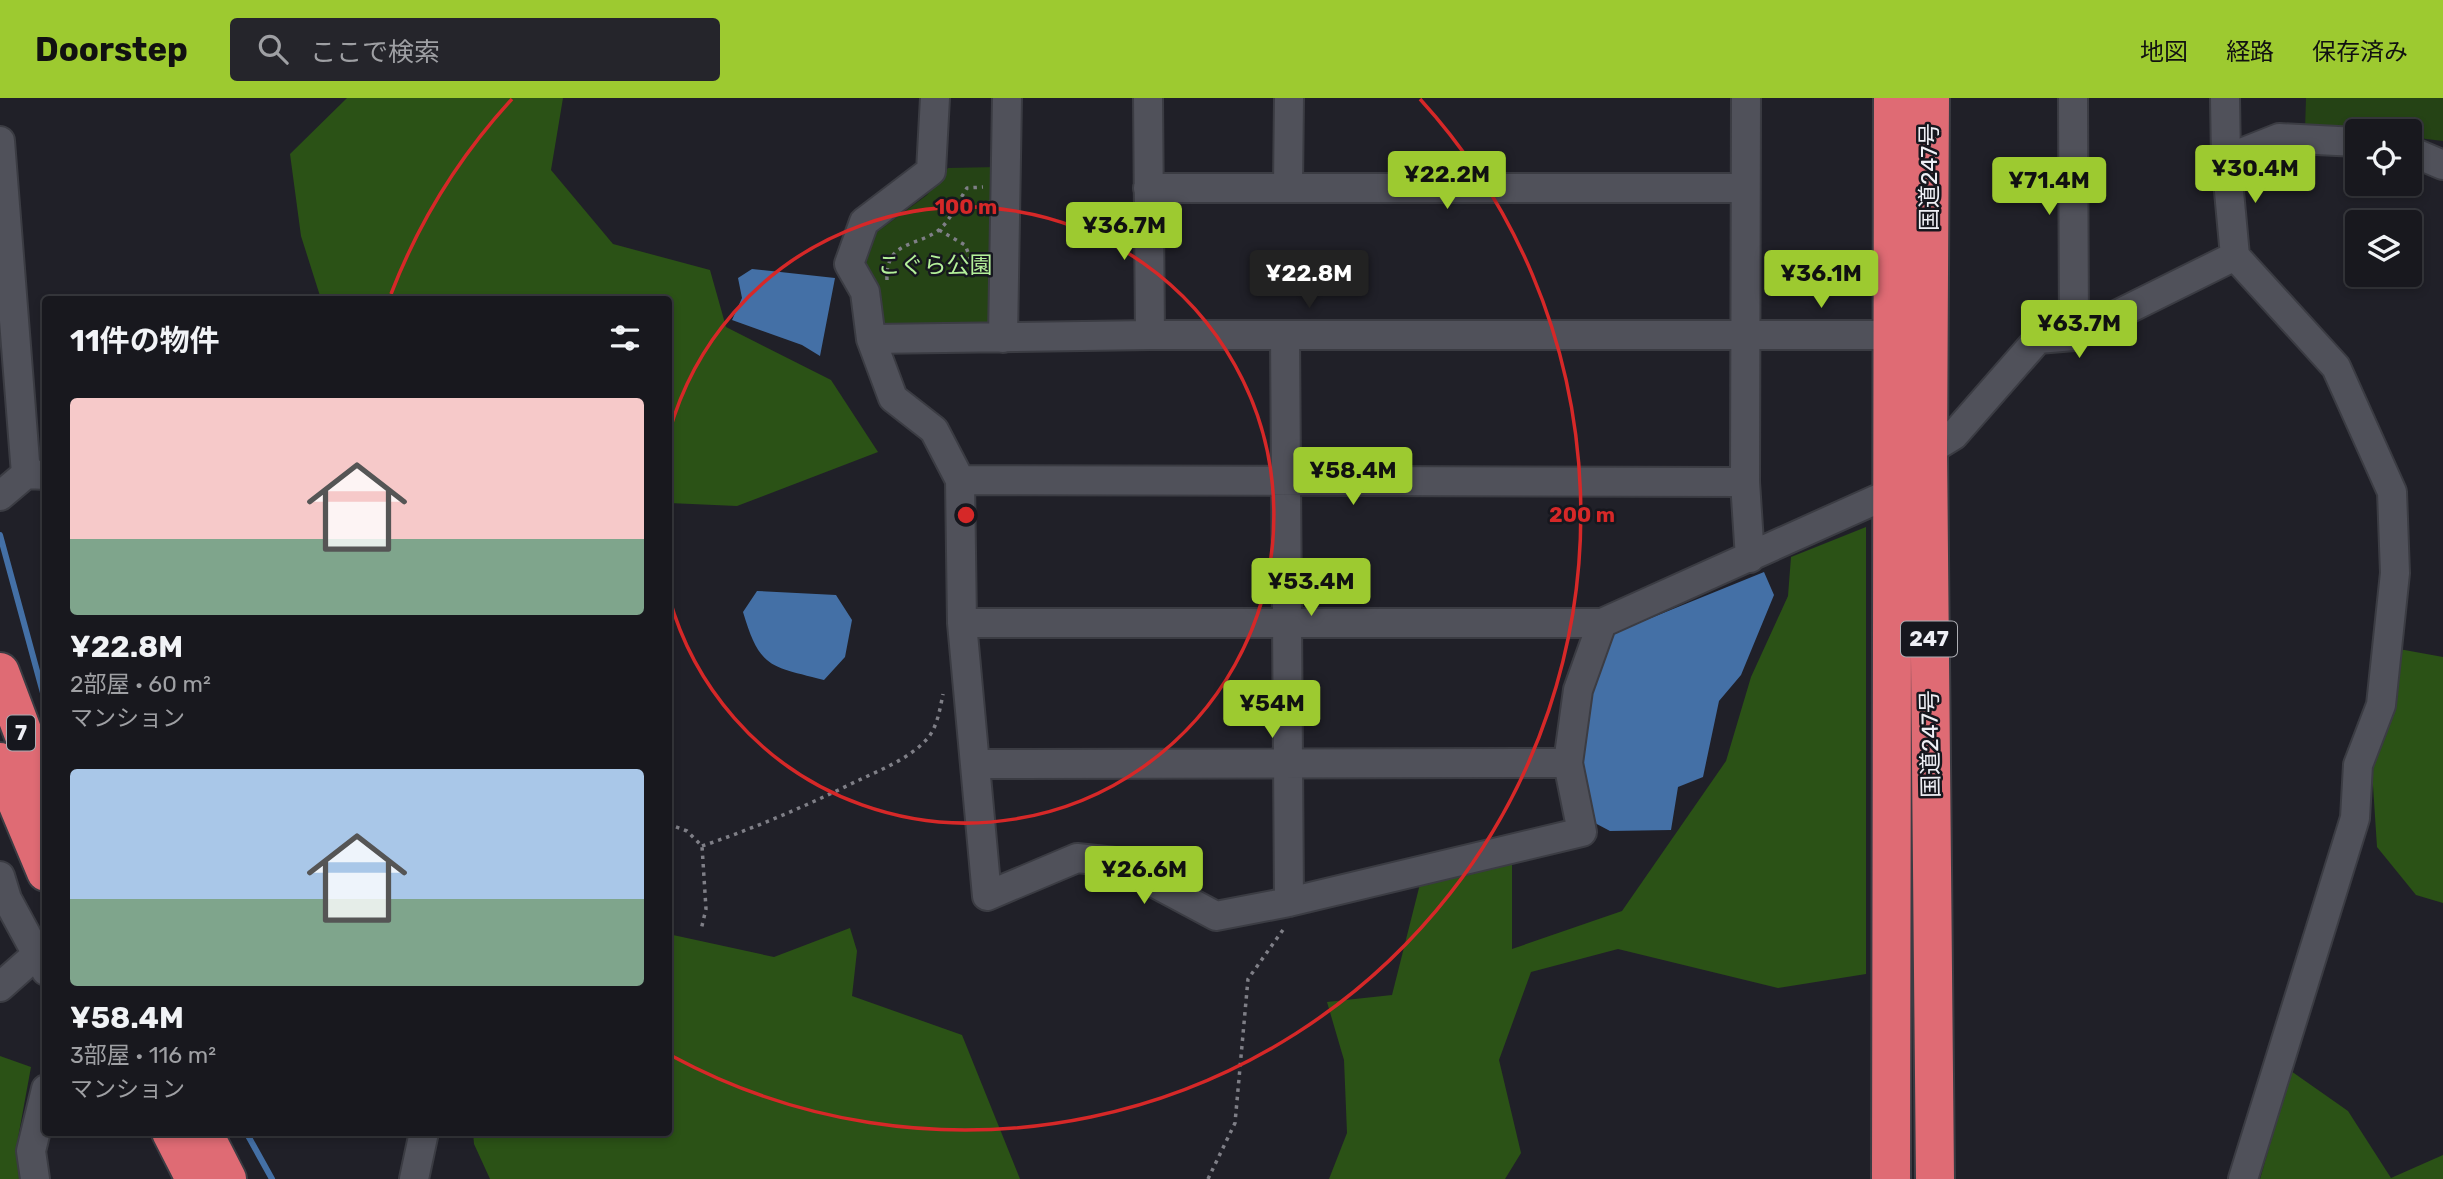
<!DOCTYPE html>
<html lang="ja">
<head>
<meta charset="utf-8">
<style>
  body { margin:0; font-family:Rubik,"Noto Sans JP",sans-serif; background:#25252b; color:#f1f3f6; height:100vh; display:flex; flex-direction:column; font-size:26px; white-space:nowrap }
  * { box-sizing:border-box; margin:0 }
  p { font-size:23px; color:#9fa0a4 }
  .icon { flex:none; width:38px; height:38px; fill:none; stroke:currentColor; stroke-width:2; stroke-linecap:round; stroke-linejoin:round }
  .map { position:relative; flex:1; overflow:hidden }
  .details { position:absolute; left:42px; top:198px; width:630px; height:840px; display:flex; flex-direction:column; background:#18181e; border-radius:7px; box-shadow:0 4px 10px #0003,0 0 0 2px #36373c }
  .details>* { flex:none }
  .tools { position:absolute; left:2345px; top:21px; display:grid; gap:14px }
  .tools a { display:grid; place-items:center; width:77px; height:77px; border-radius:7px; background:#18181e; box-shadow:0 4px 10px #0003,0 0 0 2px #36373c; font-size:35px }
  .price { position:absolute; translate:-50% -60px; padding:0 16px; border-radius:7px; background:#9dca30; color:#111; font-size:23px; line-height:46px; filter:drop-shadow(0 2px 4px #0008) }
  .price::after { content:''; position:absolute; left:50%; top:42px; width:21px; height:16px; margin-left:-10px; background:inherit; clip-path:polygon(0 0,100% 0,50% 100%) }
  .price.active { background:#222; color:#fff }
  ul { padding:0; list-style:none }
  li { display:grid; align-content:center; gap:14px; height:371px; padding:0 28px }
  li span { display:grid; place-items:center; height:217px; border-radius:7px; color:#555 }
  li>.icon { margin-inline-start:auto }
  span .icon { width:126px; height:126px; fill:#fffc; stroke-width:1 }
  li b { font-size:30px }
  h2 { display:flex; justify-content:space-between; align-items:center; height:84px; padding:0 28px; font-size:30px }
  header { display:flex; align-items:center; gap:42px; box-sizing:border-box; height:98px; padding:0 35px; background:#9dca30; color:#111 }
  header strong { font-size:33px }
  nav { display:flex; gap:38px; margin-inline-start:auto; font-size:24px }
  .search { width:490px; height:63px; background:#25252b; display:flex; align-items:center; gap:18px; box-sizing:border-box; padding:0 24px; border-radius:7px; color:#9fa0a4; font-size:26px }
  .map>svg:first-child { display:block }
  .green { fill:#254315 }
  .forest { fill:#2b5216 }
  .water { fill:#4470a6 }
  .lines { fill:none; stroke-linecap:round; stroke-linejoin:round }
  .stream { stroke:#4470a6; stroke-width:6 }
  .minor-casing { stroke:#3b3c43; stroke-width:32 }
  .highway-casing { stroke:#3b3c43; stroke-width:42 }
  .path { stroke:#7f7f87; stroke-width:3.5; stroke-dasharray:3.5 5; stroke-linecap:butt }
  .minor { stroke:#50515a; stroke-width:28 }
  .highway { stroke:#df6b74; stroke-width:38 }
  .ring { fill:none; stroke:#d62828; stroke-width:3.5 }
  .labels { text-anchor:middle; stroke-width:5; stroke-linejoin:round; paint-order:stroke }
  .shield { fill:#16171e; stroke:#adaeb4; stroke-width:2 }
  .shield-label { font-size:21px; font-weight:bold; fill:#eeeff5 }
  .street-label { font-size:23px; fill:#eeeff5; stroke:#16171e }
  .park-label { font-size:23px; fill:#b4f09a; stroke:#16171e }
  .centre { fill:#d62828; stroke:#16171e; stroke-width:3.5 }
  .ring-label { font-size:21px; text-anchor:middle; font-weight:bold; fill:#d62828; stroke:#16171e; stroke-width:5; stroke-linejoin:round; paint-order:stroke }
</style>
</head>
<body>
<header>
<strong>Doorstep</strong>
<div class="search"><svg class="icon" aria-label="search" viewBox="0 0 24 24"><circle cx="10" cy="10" r="6"/><path d="M15 15l6 6"/></svg>ここで検索</div>
<nav><a>地図</a><a>経路</a><a>保存済み</a></nav>
</header>
<div class="map">
<svg width="2443" height="1081" viewBox="0 0 2443 1081">
  <rect width="100%" height="100%" fill="#202028"/>
  <path class="green" d="M2306,0H2443V43L2410,39V33L2305,32Z
    M997,69L989,227L880,228L877,200L866,165L877,134L927,97L948,70Z"/>
  <path class="forest" d="M347,0H563L551,72L613,146L710,172L726,229L831,282L878,354L737,408L669,405L668,201H321L301,138L290,56Z
    M1866,429V876L1778,890L1618,851L1531,874L1499,962L1521,1055L1505,1081H1329L1347,1035L1344,962L1327,904L1392,897L1421,782L1512,761V851L1622,813L1726,663L1751,579L1788,498L1791,459Z
    M2399,551L2443,559V805L2416,797L2377,749L2372,672Z
    M850,830L857,853L852,898L962,937L1020,1081H490L474,1046L473,1034H668V879L673,837L774,859Z
    M0,958L31,969L16,1051L21,1081H0Z
    M2291,973L2348,1013L2391,1080L2443,1057V1081H2260Z"/>
  <path class="water" d="M752,171L835,180L820,258L802,247L732,222L742,200L738,180Z
    M1764,474L1774,497L1741,577L1719,603L1703,679L1678,689L1671,732L1610,733L1593,724L1582,657L1592,590L1614,535Z
    M757,493L836,497L852,522L845,559L824,582C770,568 760,571 743,514Z"/>
  <g class="lines">
    <path class="stream" d="M0,437L46,606
      M246,1034L272,1081"/>
    <defs>
      <path id="minor" d="M935,0L931,73L864,124L849,166L865,194L871,241L893,300L934,332L960,382L962,525L987,798L1077,760L1115,764L1216,818L1289,804L1582,734L1568,665L1578,592L1602,525
        M1148,0L1150,237
        M1746,0L1745,384L1750,460
        M2073,0L2074,238
        M2225,0L2226,61L2235,158L2336,269L2392,394L2395,475L2381,607L2358,667L2355,720L2243,1081
        M0,43L26,376
        M2410,53L2443,67
        M2226,61L2279,40L2357,44
        M1288,88L1289,0
        M1148,90H1745
        M1285,237L1289,804
        M1003,240L1007,0
        M871,241L1150,237H1895
        M1928,353L1954,337L2038,241L2074,238L2235,158
        M960,382L1745,384
        M0,398L26,376L46,377
        M962,525H1602L1893,394
        M977,666L1568,665
        M0,778L7,801L46,873
        M0,889L36,857
        M35,1081L31,1053L46,991
        M414,1081L424,1034"/>
      <path id="highway" d="M1930,0L1928,353L1935,1081
        M0,574L46,696
        M0,664L46,774
        M171,1034L195,1081
        M203,1034L227,1081
        M1891,1081L1893,0"/>
    </defs>
    <use href="#minor" class="minor-casing"/>
    <use href="#highway" class="highway-casing"/>
    <path class="path" d="M939,132L965,147L978,179
      M887,182C885,143 916,149 939,132C950,123 959,102 967,90L983,89
      M668,726L687,733L702,748L706,811L701,832
      M702,748C755,730 806,708 857,683C880,672 909,661 927,641C937,630 940,611 943,596
      M1208,1081L1235,1025L1248,881L1285,829"/>
    <use href="#minor" class="minor"/>
    <use href="#highway" class="highway"/>
  </g>
  <g class="ring">
    <path d="M669 335A308 308 0 1 1 669 499"/>
    <path d="M391 196A616 616 0 0 1 512 1M1420 1A616 616 0 0 1 672 958"/>
  </g>
  <g class="labels">
    <g class="shield">
      <rect x="1901" y="523.5" width="56" height="35" rx="5"/>
      <rect x="7" y="617.5" width="28" height="35" rx="5"/>
    </g>
    <g class="shield-label">
      <text x="1929" y="548">247</text>
      <text x="21" y="642">7</text>
    </g>
    <g class="street-label">
      <text transform="translate(1929 79) rotate(-90)" y="8">国道247号</text>
      <text transform="translate(1930 646) rotate(-91)" y="8">国道247号</text>
    </g>
    <g class="park-label">
      <text x="935" y="175">こぐら公園</text>
    </g>
  </g>
  <circle cx="966" cy="417" r="10" class="centre"/>
  <g class="ring-label">
    <text x="966" y="116">100 m</text>
    <text x="1582" y="424">200 m</text>
  </g>
</svg>
<div class="tools">
<a><svg class="icon" aria-label="locate" viewBox="0 0 24 24"><circle cx="12" cy="12" r="6"/><path d="M12 2v4M12 18v4M2 12h4M18 12h4"/></svg></a>
<a><svg class="icon" aria-label="layers" viewBox="0 0 24 24"><path d="M12 4l9 5-9 5-9-5zM3 14l9 5 9-5"/></svg></a>
</div>
<b class="price" style="left:2255px;top:107px">¥30.4M</b>
<b class="price" style="left:1447px;top:113px">¥22.2M</b>
<b class="price" style="left:2049px;top:119px">¥71.4M</b>
<b class="price" style="left:1124px;top:164px">¥36.7M</b>
<b class="price active" style="left:1309px;top:212px">¥22.8M</b>
<b class="price" style="left:1821px;top:212px">¥36.1M</b>
<b class="price" style="left:2079px;top:262px">¥63.7M</b>
<b class="price" style="left:1353px;top:409px">¥58.4M</b>
<b class="price" style="left:1311px;top:520px">¥53.4M</b>
<b class="price" style="left:1272px;top:642px">¥54M</b>
<b class="price" style="left:1144px;top:808px">¥26.6M</b>
<section class="details">
<h2>11件の物件<svg class="icon" aria-label="filters" viewBox="0 0 24 24"><path d="M4 7h16M4 17h16"/><circle cx="9" cy="7" r="2"/><circle cx="15" cy="17" r="2"/></svg></h2>
<ul>
<li><span style="background:linear-gradient(#f6c9c9 65%,#7fa58c 0)"><svg class="icon" aria-label="home" viewBox="0 0 24 24"><path d="M3 11l9-7 9 7M6 9v11h12V9"/></svg></span><div><b>¥22.8M</b><p>2部屋 · 60 m²</p><p>マンション</p></div></li>
<li><span style="background:linear-gradient(#a9c7e8 60%,#7fa58c 0)"><svg class="icon" aria-label="home" viewBox="0 0 24 24"><path d="M3 11l9-7 9 7M6 9v11h12V9"/></svg></span><div><b>¥58.4M</b><p>3部屋 · 116 m²</p><p>マンション</p></div></li>
</ul>
</section>
</div>
</body>
</html>
